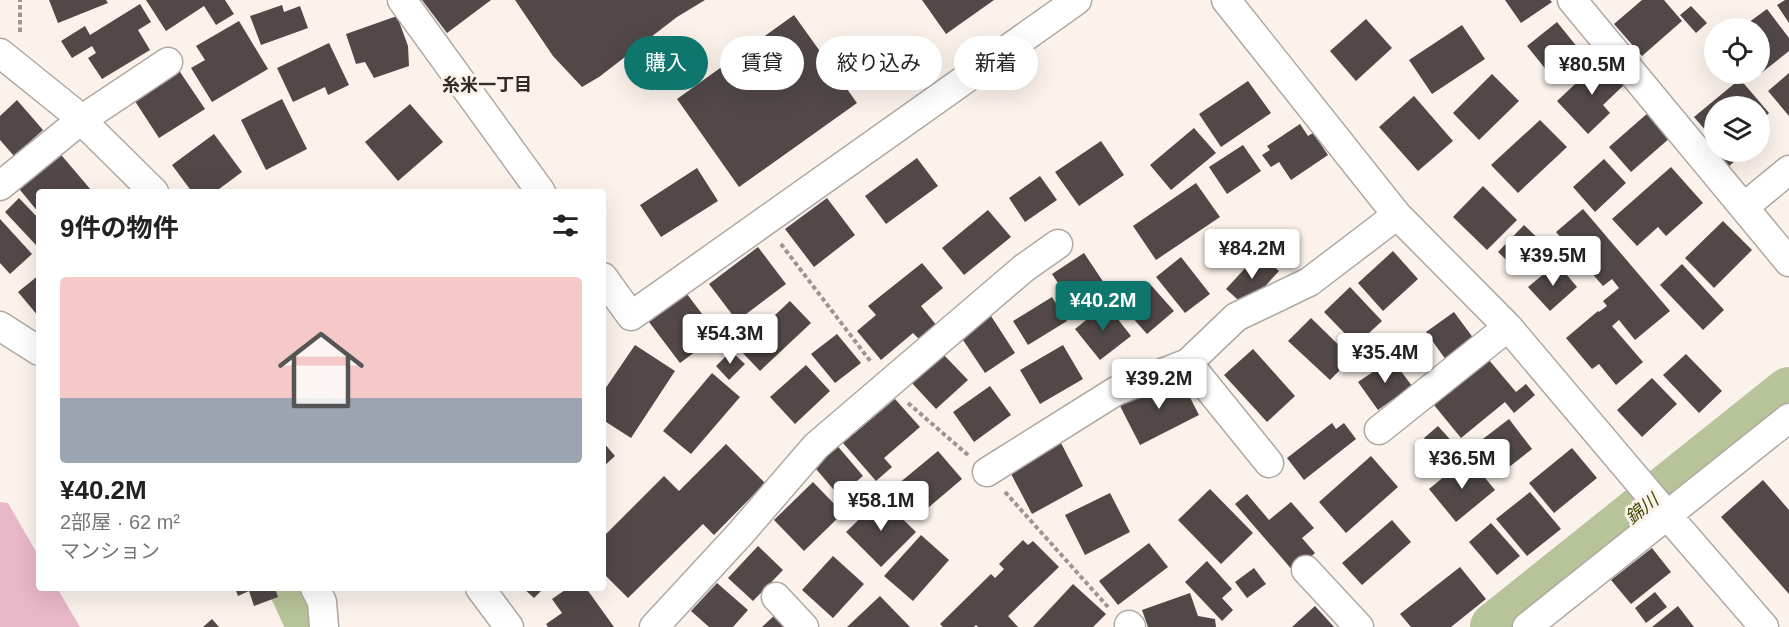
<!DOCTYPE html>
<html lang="ja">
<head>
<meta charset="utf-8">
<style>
  body { margin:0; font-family:Arial,"Noto Sans JP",sans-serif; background:#f2f2f2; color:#222; height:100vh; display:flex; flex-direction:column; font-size:22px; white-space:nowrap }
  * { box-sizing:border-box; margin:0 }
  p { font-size:20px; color:#767676 }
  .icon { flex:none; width:33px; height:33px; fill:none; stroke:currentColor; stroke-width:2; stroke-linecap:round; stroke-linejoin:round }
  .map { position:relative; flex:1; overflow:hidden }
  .side { position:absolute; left:36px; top:189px; width:570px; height:402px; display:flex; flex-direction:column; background:#fff; border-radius:6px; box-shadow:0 6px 24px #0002 }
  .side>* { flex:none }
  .guide { position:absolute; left:624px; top:36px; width:570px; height:54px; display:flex; gap:12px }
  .controls { position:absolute; left:1704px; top:18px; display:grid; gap:12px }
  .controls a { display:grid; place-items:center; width:66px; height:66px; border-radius:50%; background:#fff; box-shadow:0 6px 24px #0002; font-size:30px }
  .price { position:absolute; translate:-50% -51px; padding:0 14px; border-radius:6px; background:#fff; color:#222; font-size:20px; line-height:39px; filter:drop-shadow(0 2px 3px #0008) }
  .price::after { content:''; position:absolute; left:50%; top:36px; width:18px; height:14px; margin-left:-9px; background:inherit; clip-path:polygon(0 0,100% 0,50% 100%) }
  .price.selected { background:#0f766e; color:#fff }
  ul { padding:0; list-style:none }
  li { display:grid; align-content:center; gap:12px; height:318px; padding:0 24px }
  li+li { border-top:2px solid #e0e0e0 }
  li span { display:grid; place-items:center; height:186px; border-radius:6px; color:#555 }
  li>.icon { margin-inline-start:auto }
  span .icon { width:108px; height:108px; fill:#fffc; stroke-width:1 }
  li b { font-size:26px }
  h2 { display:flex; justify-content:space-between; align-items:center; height:72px; padding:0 24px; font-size:26px }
  .chip { padding:0 21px; border-radius:27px; background:#fff; box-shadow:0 6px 24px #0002; font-size:21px; line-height:54px }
  .chip.selected { background:#0f766e; color:#fff }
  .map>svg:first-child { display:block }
  .green { fill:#e8b7c8 }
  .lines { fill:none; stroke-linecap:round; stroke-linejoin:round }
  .river { stroke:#b7c398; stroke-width:50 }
  .building { fill:#514847 }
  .minor-casing { stroke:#b0a8a3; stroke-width:31 }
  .path { stroke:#9c9591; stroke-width:4; stroke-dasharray:4.5 3; stroke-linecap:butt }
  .minor { stroke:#fff; stroke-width:28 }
  .labels { text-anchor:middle; stroke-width:6; stroke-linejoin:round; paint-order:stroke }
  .neighbourhood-label { font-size:18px; font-weight:bold; fill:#312a26; stroke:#fbf2ec }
  .water-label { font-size:18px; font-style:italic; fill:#3e4b04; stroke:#fbf2ec }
</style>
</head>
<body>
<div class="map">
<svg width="1789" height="627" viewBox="0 0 1789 627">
  <rect width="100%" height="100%" fill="#fbf2ec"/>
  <path class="green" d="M0,502L8,503L39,557V588H57L80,627H0Z"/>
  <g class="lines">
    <path class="river" d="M294,588L310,623V627
      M1495,627L1789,392"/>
  </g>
  <path class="building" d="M49,0H106L108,3L58,23Z
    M146,0H225L234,14L216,25L204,6L166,31Z
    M422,0H491L447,33Z
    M515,0H705L677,17L599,77L582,87L553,56Z
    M922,0H994L946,34Z
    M1505,0H1550L1552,2L1521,23Z
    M1642,0H1664L1682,21L1642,56L1614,24Z
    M1785,0H1789V23L1777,5Z
    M140,4L151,22L138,30L150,50L102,79L88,58L96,53L92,46L72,58L61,41L85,26L90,35Z
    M282,5L284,12L300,6L308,28L261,45L250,16Z
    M1691,6L1707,23L1696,33L1680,15Z
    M1767,9L1789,38V51L1760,74V28H1741Z
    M794,15L857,103L739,187L677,99Z
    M397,16L408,46L409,66L374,78L365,62L356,64L346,34Z
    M1366,19L1392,48L1356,81L1330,51Z
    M239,21L268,69L212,102L191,68L205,60L196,46Z
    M1557,22L1578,48L1548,72L1527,46Z
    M1462,25L1485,59L1432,94L1409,60Z
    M329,43L349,85L328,95L325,87L293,102L277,68Z
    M1603,58L1626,83L1603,105L1610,113L1588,134L1557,101Z
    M176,66L205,109L159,138L131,95Z
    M1789,73V116L1768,91Z
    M1492,74L1519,101L1479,140L1453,113Z
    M1740,79L1769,113L1760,121V106H1714V152H1745L1726,169L1705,147L1713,139L1694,117Z
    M1248,81L1271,113L1221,147L1199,114Z
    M1414,96L1453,141L1418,171L1379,127Z
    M282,99L307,149L266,170L241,120Z
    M17,100L43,130L14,156L0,140V116Z
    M410,104L443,142L398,181L365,142Z
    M1649,112L1671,137L1631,172L1609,147Z
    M1540,120L1567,147L1518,193L1491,165Z
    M1300,124L1308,136L1313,133L1328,155L1291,180L1279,162L1271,167L1262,155L1270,150L1267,146Z
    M1194,128L1216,153L1171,190L1150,165Z
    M214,134L242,172L215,192H192L172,165Z
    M1101,141L1124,175L1079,206L1055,172Z
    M1243,145L1261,171L1227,194L1209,167Z
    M57,150L91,190L88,192H39V213L16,185Z
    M917,158L938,186L886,224L865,196Z
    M1604,159L1626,183L1595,212L1573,187Z
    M1671,167L1703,203L1666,236L1658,227L1637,246L1612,219Z
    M697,168L718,201L661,237L640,205Z
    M1040,176L1057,200L1025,222L1009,198Z
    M1196,183L1220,217L1156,260L1133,226Z
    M1483,186L1517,220L1487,250L1453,217Z
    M19,198L39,219V242L36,245L5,212Z
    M827,198L855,235L814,267L785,229Z
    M1583,209L1670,311L1635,340L1619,320L1612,326L1643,362L1616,385L1599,364L1592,369L1566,338L1598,311L1599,312L1607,306L1603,301L1619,288L1612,279L1603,286L1556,232Z
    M988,210L1011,237L964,275L942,248Z
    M0,219L32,254L10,274L0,263Z
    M1723,221L1752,250L1714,288L1685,258Z
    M1524,225L1546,246L1520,273L1498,252Z
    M758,247L786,284L737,321L709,284Z
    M1393,251L1418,279L1383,311L1358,283Z
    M1084,253L1108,289L1076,310L1052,274Z
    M1259,253L1279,271L1246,307L1226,289Z
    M1181,257L1210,294L1185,313L1156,277Z
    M922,263L943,288L921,306L937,326L920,340L913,333L881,360L857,331L876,315L868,306Z
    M1557,263L1577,287L1550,311L1528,287Z
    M1682,264L1724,310L1703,330L1660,285Z
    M39,275V317L18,292Z
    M1149,283L1174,311L1147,334L1122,306Z
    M1350,287L1382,321L1356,345L1324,312Z
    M687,294L718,335L680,363L649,322Z
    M1052,297L1067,321L1028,345L1013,321Z
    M790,301L811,323L760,371L739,349Z
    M1106,304L1131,336L1100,360L1075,329Z
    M1454,312L1474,339L1446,360L1426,332Z
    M991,316L1015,353L985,373L961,337Z
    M1311,318L1352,358L1330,380L1288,341Z
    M837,334L861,363L835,383L811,354Z
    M1415,336L1429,353L1419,361L1406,344Z
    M635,345L675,371L631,438L603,420V392Z
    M1063,345L1083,379L1040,404L1020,370Z
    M1253,349L1295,396L1267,422L1224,375Z
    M731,351L745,364L729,380L716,366Z
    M942,353L968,380L936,409L911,382Z
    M1686,354L1722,391L1699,413L1663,375Z
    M1392,359L1412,386L1378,410L1358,382Z
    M1489,360L1516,392L1526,384L1535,395L1514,413L1505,402L1461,438L1434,405Z
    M806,365L830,391L795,424L770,397Z
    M712,373L740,397L691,454L663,431Z
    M1178,374L1199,415L1140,445L1119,404Z
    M1652,378L1677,404L1642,437L1617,410Z
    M990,386L1011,415L974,442L953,412Z
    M895,399L920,427L884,458L892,467L876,481L843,443Z
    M1509,419L1532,449L1499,475L1475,445Z
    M1332,423L1336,429L1344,423L1356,439L1304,480L1287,458Z
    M1438,426L1456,446L1442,458L1424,438Z
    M1060,441L1083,486L1032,514L1008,468Z
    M603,442L615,456L603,467Z
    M835,443L863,476L839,496L811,463Z
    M726,444L765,483L714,535L703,524L628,598L603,573V537L664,476L679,491Z
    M1572,448L1597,478L1554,513L1529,483Z
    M938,451L962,479L922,513L898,484Z
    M1371,456L1398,487L1346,533L1319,502Z
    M1468,457L1495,490L1456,522L1429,489Z
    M1763,480L1789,510V594L1721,517Z
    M813,482L843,513L804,551L774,520Z
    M1210,489L1253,533L1221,564L1178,520Z
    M1530,492L1561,529L1527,556L1496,519Z
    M1110,493L1130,532L1085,555L1065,515Z
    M1247,494L1269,520L1291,502L1314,528L1302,538L1315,553L1294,572L1235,504Z
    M881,498L916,532L881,567L846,532Z
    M1392,520L1411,542L1362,585L1342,563Z
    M1491,523L1520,556L1497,575L1469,542Z
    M921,535L949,560L913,601L884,576Z
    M1023,540L1028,545L1033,541L1059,567L1008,616L1018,627H978L976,625L974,627H943L940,624L991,574L995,578L1004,569L999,564Z
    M1149,543L1168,567L1118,605L1099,581Z
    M758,546L783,570L753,601L728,578Z
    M1652,548L1671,572L1631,604L1611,580Z
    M833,556L864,584L833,618L802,590Z
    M1207,561L1232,589L1222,598L1233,610L1222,621L1185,582Z
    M1460,567L1486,599L1451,627H1411L1400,614Z
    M1254,568L1266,584L1247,598L1235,582Z
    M717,583L748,610L733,627H709L691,611Z
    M1073,584L1106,614L1093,627H1033Z
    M235,588H275L278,597L254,606L249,591L238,596Z
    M523,588H544L534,598Z
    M568,588H586L614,627H548L546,624L562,613L552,599Z
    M1655,592L1667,607L1646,623L1635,608Z
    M1190,593L1198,616L1215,619L1216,627H1148L1142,610Z
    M880,596L910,627H847Z
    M1315,606L1334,627H1292Z
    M1678,606L1694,627H1652Z
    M778,612L793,627H762Z
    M212,619L219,627H203Z"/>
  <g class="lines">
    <defs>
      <path id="minor" d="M402,0L541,192
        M1226,0L1397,215L1508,327L1667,515L1764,627
        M1572,0L1789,262
        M0,53L72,111L154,192
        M0,186L81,120L168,62
        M1744,207L1789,170
        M603,277L631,316L1077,0
        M0,326L39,351
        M1188,363L1269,463
        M1379,430L1508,327
        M987,472L1116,391L1188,363L1236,317L1309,282L1397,215
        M1306,570L1359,627
        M315,588L322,602L324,627
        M480,588L509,627
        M776,597L804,627
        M1129,625L1131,627
        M654,627L740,534L816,446L1024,268L1058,244
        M1527,627L1789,418"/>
    </defs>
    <use href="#minor" class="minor-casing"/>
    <path class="path" d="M20,32V0
      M781,244L871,362
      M908,403L968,455
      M1005,492L1108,607"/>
    <use href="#minor" class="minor"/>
  </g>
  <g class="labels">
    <g class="neighbourhood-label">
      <text x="487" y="91">糸米一丁目</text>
    </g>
    <g class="water-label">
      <text transform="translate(1642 509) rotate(-39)" y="6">錦川</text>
    </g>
  </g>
</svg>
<div class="controls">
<a><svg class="icon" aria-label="locate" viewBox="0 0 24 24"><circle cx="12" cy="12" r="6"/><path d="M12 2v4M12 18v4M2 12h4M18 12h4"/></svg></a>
<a><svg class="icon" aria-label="layers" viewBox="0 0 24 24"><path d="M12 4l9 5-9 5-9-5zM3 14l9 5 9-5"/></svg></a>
</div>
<b class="price" style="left:1592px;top:96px">¥80.5M</b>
<b class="price" style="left:1252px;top:280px">¥84.2M</b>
<b class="price" style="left:1553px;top:287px">¥39.5M</b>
<b class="price selected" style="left:1103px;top:332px">¥40.2M</b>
<b class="price" style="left:730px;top:365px">¥54.3M</b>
<b class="price" style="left:1385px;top:384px">¥35.4M</b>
<b class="price" style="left:1159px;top:410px">¥39.2M</b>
<b class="price" style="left:1462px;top:490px">¥36.5M</b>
<b class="price" style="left:881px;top:532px">¥58.1M</b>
<div class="guide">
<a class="chip selected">購入</a>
<a class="chip">賃貸</a>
<a class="chip">絞り込み</a>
<a class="chip">新着</a>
</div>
<section class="side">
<h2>9件の物件<svg class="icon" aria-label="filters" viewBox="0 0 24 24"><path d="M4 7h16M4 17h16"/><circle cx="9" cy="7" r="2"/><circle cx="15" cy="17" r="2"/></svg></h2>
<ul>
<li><span style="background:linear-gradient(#f6c9c9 65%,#9aa5b1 0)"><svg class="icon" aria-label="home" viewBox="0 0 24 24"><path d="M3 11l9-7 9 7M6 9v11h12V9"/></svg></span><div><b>¥40.2M</b><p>2部屋 · 62 m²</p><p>マンション</p></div></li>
</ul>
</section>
</div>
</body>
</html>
